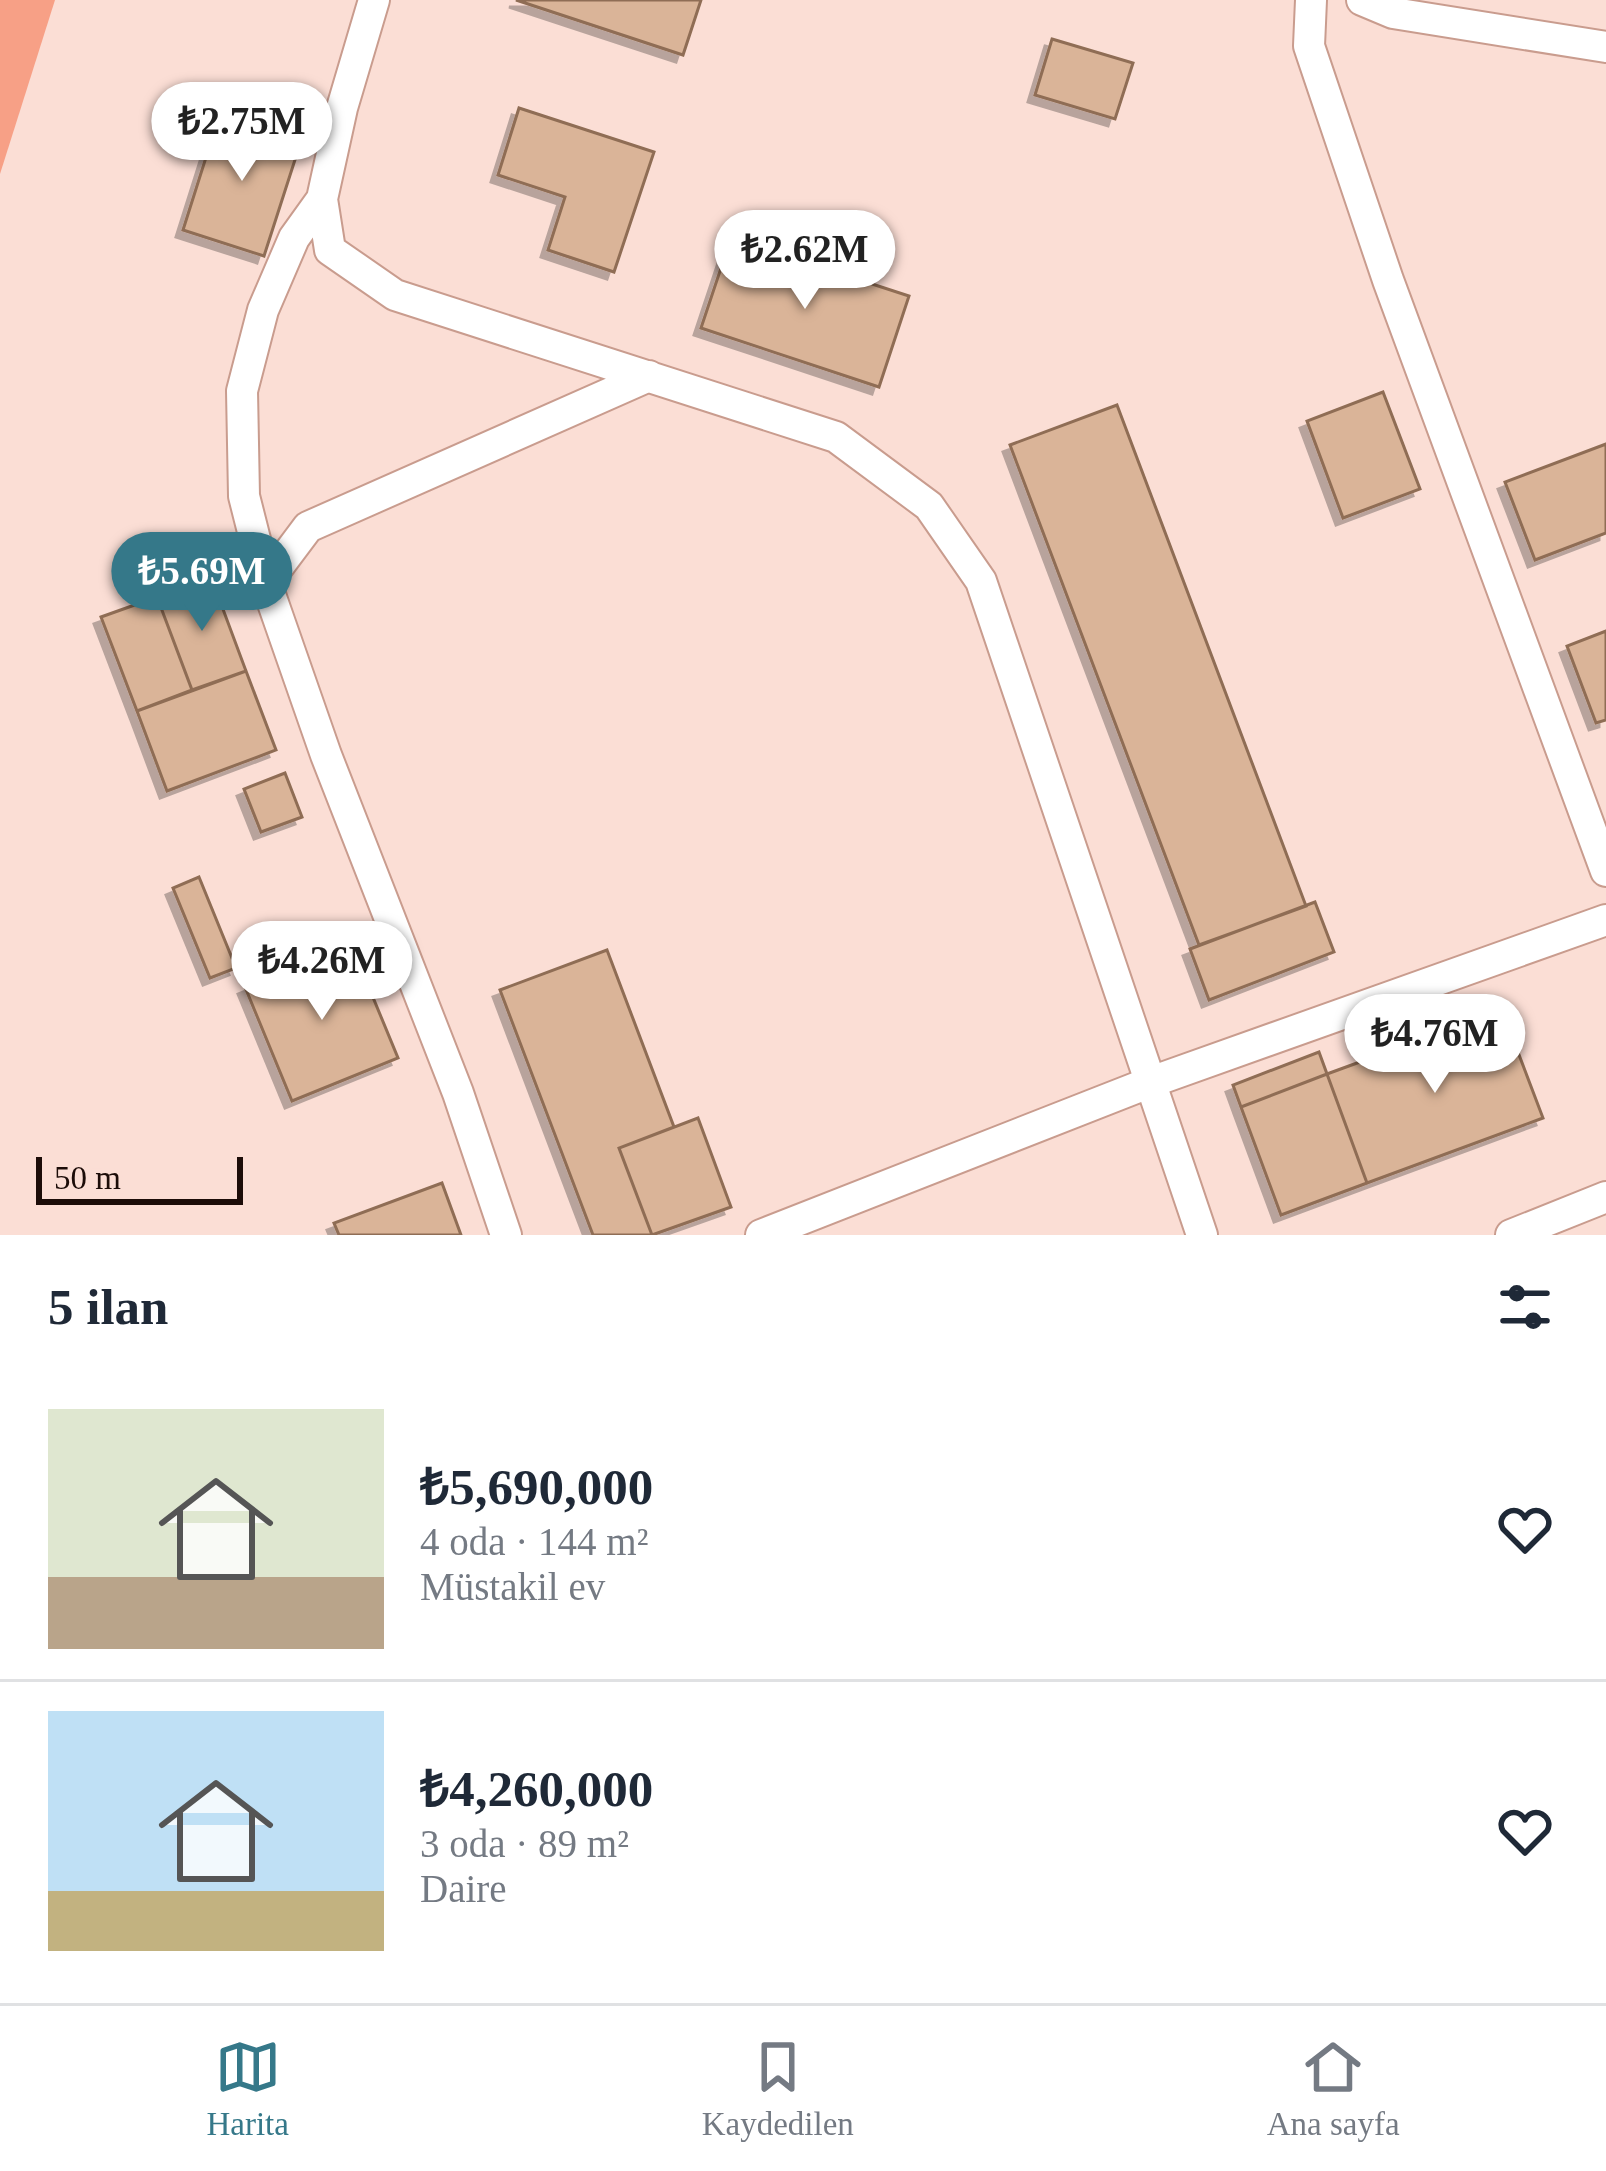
<!DOCTYPE html>
<html lang="tr">
<head>
<meta charset="utf-8">
<style>
  body { margin:0; font-family:"Times New Roman",serif; background:#f2f2f3; color:#1f2937; height:100vh; display:flex; flex-direction:column; font-size:45px; white-space:nowrap }
  * { box-sizing:border-box; margin:0 }
  p { font-size:39px; color:#747a83 }
  .icon { flex:none; width:66px; height:66px; fill:none; stroke:currentColor; stroke-width:2; stroke-linecap:round; stroke-linejoin:round }
  .map { position:relative; height:1235px; overflow:hidden }
  .sheet { display:flex; flex-direction:column; background:#fff; flex:1 }
  .sheet>* { flex:none }
  .scale { position:absolute; left:36px; bottom:30px; width:207px; box-sizing:border-box; padding-left:12px; border:6px solid #1c0c08; border-top:0; font-size:33px; line-height:42px; white-space:nowrap; color:#1c0c08; -webkit-text-stroke:9px #fbded5; paint-order:stroke }
  .price { position:absolute; translate:-50% -102px; padding:0 27px; border-radius:42px; background:#fff; color:#222; font-size:39px; line-height:78px; filter:drop-shadow(0 3px 6px #0008) }
  .price::after { content:''; position:absolute; left:50%; top:72px; width:36px; height:27px; margin-left:-18px; background:inherit; clip-path:polygon(0 0,100% 0,50% 100%) }
  .price.current { background:#357889; color:#fff }
  ul { padding:0; list-style:none }
  li { display:flex; align-items:center; gap:36px; height:300px; padding:0 48px }
  li+li { border-top:3px solid #e0e1e3 }
  li span { display:grid; place-items:center; flex:none; width:336px; height:240px; border-radius:0px; color:#555 }
  li>.icon { margin-inline-start:auto }
  span .icon { width:144px; height:144px; fill:#fffc; stroke-width:1 }
  li b { font-size:51px }
  h2 { display:flex; justify-content:space-between; align-items:center; height:144px; padding:0 48px; font-size:51px }
  .menu { display:flex; justify-content:space-around; align-items:center; height:168px; border-top:3px solid #e0e1e3; background:#fff; font-size:33px; color:#747a83 }
  .menu a { display:grid; justify-items:center; gap:6px }
  .menu .current { color:#357889 }
  .map>svg:first-child { display:block }
  .garden { fill:#f7a086 }
  .building { fill:#dab498; stroke:#8f6d54; stroke-width:3; filter:url(#shadow) }
  .lines { fill:none; stroke-linecap:round; stroke-linejoin:round }
  .minor-casing { stroke:#c99c8e; stroke-width:34 }
  .minor { stroke:#fff; stroke-width:30 }
</style>
</head>
<body>
<div class="map">
<svg width="1606" height="1235" viewBox="0 0 1606 1235">
  <defs>
    <filter id="shadow"><feDropShadow dx="-7" dy="7" stdDeviation="0" flood-color="#0004"/></filter>
  </defs>
  <rect width="100%" height="100%" fill="#fbded5"/>
  <path class="garden" d="M0,0H55L0,174Z"/>
  <path class="building" d="M516,0H701L683,55Z
    M1052,39L1133,63L1115,119L1035,95Z
    M519,108L654,152L614,272L548,250L565,197L498,175Z
    M220,113L302,138L264,256L183,230Z
    M731,238L909,296L879,387L701,328Z
    M1383,392L1420,489L1343,518L1307,421Z
    M1117,405L1306,906L1199,945L1010,445Z
    M1606,444V533L1535,560L1505,482Z
    M211,577L246,671L192,690L157,597Z
    M157,597L192,690L137,711L101,617Z
    M1606,631V720L1596,723L1567,646Z
    M246,671L276,750L167,791L137,711Z
    M285,773L302,817L261,832L244,789Z
    M199,877L236,968L210,978L173,888Z
    M1315,902L1334,952L1209,1000L1190,949Z
    M351,944L398,1058L292,1101L245,987Z
    M607,950L674,1127L619,1148L652,1235H593L500,990Z
    M1502,1010L1543,1118L1367,1183L1327,1074Z
    M1319,1052L1327,1074L1241,1107L1233,1085Z
    M1327,1074L1367,1183L1281,1215L1241,1107Z
    M698,1118L731,1207L652,1235L619,1148Z
    M442,1183L461,1235H339L334,1223Z"/>
  <g class="lines">
    <defs>
      <path id="minor" d="M374,0L342,108L322,199L330,250L395,295L836,437L929,506L981,581L1202,1235
        M1311,0L1309,46L1388,280L1606,871
        M1362,0L1393,13L1606,47
        M322,199L294,238L263,310L242,391L244,496L266,583L326,755L458,1093L506,1235
        M266,583L308,527L649,376
        M761,1235L1151,1082L1606,920
        M1511,1235L1606,1197"/>
    </defs>
    <use href="#minor" class="minor-casing"/>
    <use href="#minor" class="minor"/>
  </g>
</svg>
<div class="scale">50 m</div>
<b class="price" style="left:242px;top:184px">₺2.75M</b>
<b class="price" style="left:805px;top:312px">₺2.62M</b>
<b class="price current" style="left:202px;top:634px">₺5.69M</b>
<b class="price" style="left:322px;top:1023px">₺4.26M</b>
<b class="price" style="left:1435px;top:1096px">₺4.76M</b>
</div>
<section class="sheet">
<h2>5 ilan<svg class="icon" aria-label="filters" viewBox="0 0 24 24"><path d="M4 7h16M4 17h16"/><circle cx="9" cy="7" r="2"/><circle cx="15" cy="17" r="2"/></svg></h2>
<ul>
<li><span style="background:linear-gradient(#dfe7d0 70%,#b9a48a 0)"><svg class="icon" aria-label="home" viewBox="0 0 24 24"><path d="M3 11l9-7 9 7M6 9v11h12V9"/></svg></span><div><b>₺5,690,000</b><p>4 oda · 144 m²</p><p>Müstakil ev</p></div><svg class="icon" aria-label="heart" viewBox="0 0 24 24"><path d="M12 20l-8-8c-3-5 5-10 8-4 3-6 11-1 8 4z"/></svg></li>
<li><span style="background:linear-gradient(#bfe0f5 75%,#c2b280 0)"><svg class="icon" aria-label="home" viewBox="0 0 24 24"><path d="M3 11l9-7 9 7M6 9v11h12V9"/></svg></span><div><b>₺4,260,000</b><p>3 oda · 89 m²</p><p>Daire</p></div><svg class="icon" aria-label="heart" viewBox="0 0 24 24"><path d="M12 20l-8-8c-3-5 5-10 8-4 3-6 11-1 8 4z"/></svg></li>
</ul>
</section>
<nav class="menu">
<a class="current"><svg class="icon" aria-label="map" viewBox="0 0 24 24"><path d="M3 6l6-2 6 2 6-2v14l-6 2-6-2-6 2zM9 4v14M15 6v14"/></svg>Harita</a>
<a><svg class="icon" aria-label="saved" viewBox="0 0 24 24"><path d="M7 4h10v16l-5-4-5 4z"/></svg>Kaydedilen</a>
<a><svg class="icon" aria-label="home" viewBox="0 0 24 24"><path d="M3 11l9-7 9 7M6 9v11h12V9"/></svg>Ana sayfa</a>
</nav>
</body>
</html>
